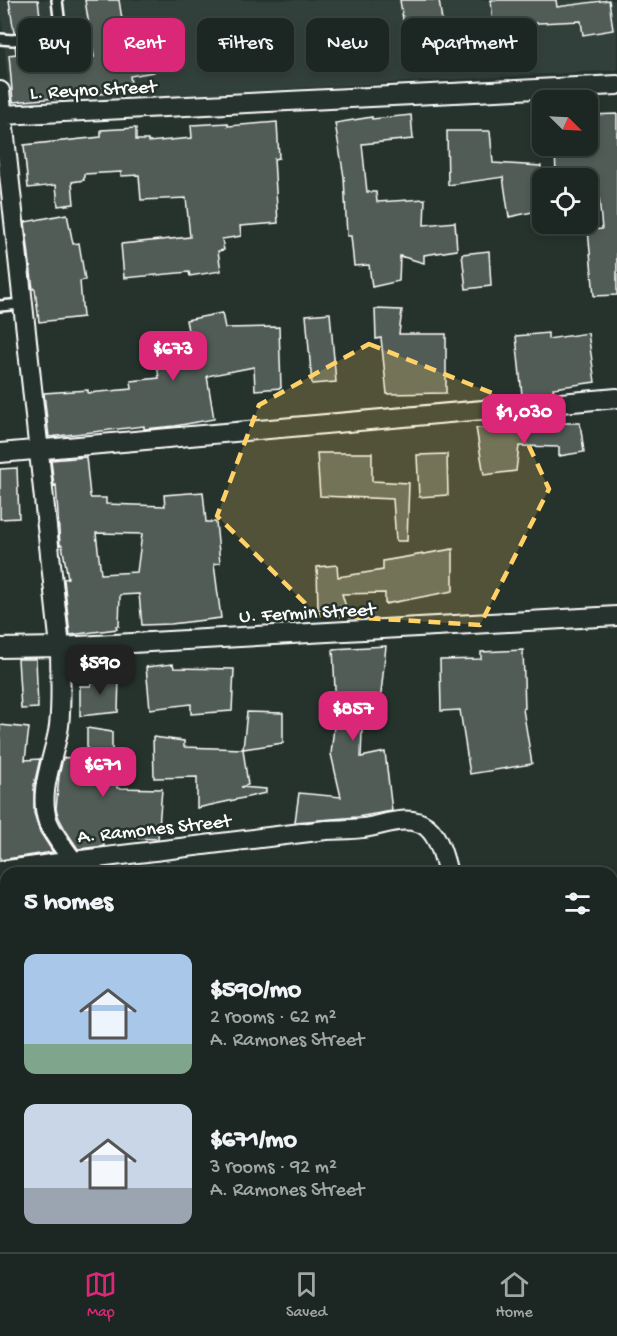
<!DOCTYPE html>
<html lang="en">
<head>
<meta charset="utf-8">
<style>
  body { margin:0; font-family:"Gochi Hand",sans-serif; background:#29322f; color:#f1f3f6; height:100vh; display:flex; flex-direction:column; font-size:22px; white-space:nowrap }
  * { box-sizing:border-box; margin:0 }
  p { font-size:20px; color:#a0a5a5 }
  .icon { flex:none; width:33px; height:33px; fill:none; stroke:currentColor; stroke-width:2; stroke-linecap:round; stroke-linejoin:round }
  .map { position:relative; flex:1; overflow:hidden }
  .panel { position:absolute; left:0px; top:867px; width:618px; height:386px; display:flex; flex-direction:column; background:#1c2622; border-radius:18px 18px 0 0; box-shadow:0 3px 9px #0003,0 0 0 2px #3a4340 }
  .panel>* { flex:none }
  .top-card { position:absolute; left:18px; top:18px; width:582px; height:54px; display:flex; gap:12px }
  .needle { width:39px; rotate:114deg }
  .tools { position:absolute; left:532px; top:90px; display:grid; gap:12px }
  .tools a { display:grid; place-items:center; width:66px; height:66px; border-radius:12px; background:#1c2622; box-shadow:0 3px 9px #0003,0 0 0 2px #3a4340; font-size:30px }
  .price { position:absolute; translate:-50% -51px; padding:0 14px; border-radius:12px; background:#db2777; color:#fff; font-size:20px; line-height:39px; filter:drop-shadow(0 2px 3px #0008) }
  .price::after { content:''; position:absolute; left:50%; top:36px; width:18px; height:14px; margin-left:-9px; background:inherit; clip-path:polygon(0 0,100% 0,50% 100%) }
  .price.active { background:#222; color:#fff }
  ul { padding:0; list-style:none }
  li { display:flex; align-items:center; gap:18px; height:150px; padding:0 24px }
  li span { display:grid; place-items:center; flex:none; width:168px; height:120px; border-radius:12px; color:#555 }
  li>.icon { margin-inline-start:auto }
  span .icon { width:72px; height:72px; fill:#fffc; stroke-width:1 }
  li b { font-size:26px }
  h2 { display:flex; justify-content:space-between; align-items:center; height:72px; padding:0 24px; font-size:26px }
  .chip { padding:0 21px; border-radius:12px; background:#1c2622; box-shadow:0 3px 9px #0003,0 0 0 2px #3a4340; font-size:21px; line-height:54px }
  .chip.active { background:#db2777; color:#fff }
  .menu { display:flex; justify-content:space-around; align-items:center; height:84px; border-top:2px solid #3a4340; background:#1c2622; font-size:16px; color:#a0a5a5 }
  .menu a { display:grid; justify-items:center; gap:3px }
  .menu .active { color:#db2777 }
  .map>svg:first-child { display:block }
  .built { fill:#333f3a }
  .building { fill:#515c57; stroke:#fff; stroke-width:1.5; fill-rule:evenodd }
  .lines { fill:none; stroke-linecap:round; stroke-linejoin:round }
  .service-casing { stroke:#fff; stroke-width:14 }
  .minor-casing { stroke:#fff; stroke-width:22 }
  .service { stroke:#26332d; stroke-width:9 }
  .minor { stroke:#26332d; stroke-width:18 }
  .marked { fill:#ffd166; fill-opacity:0.2; stroke:#ffd166; stroke-width:4.5; stroke-dasharray:12 8; stroke-linejoin:round }
  .labels { text-anchor:middle; stroke-width:5; stroke-linejoin:round; paint-order:stroke }
  .street-label { font-size:20px; fill:#fff; stroke:#26332d }
</style>
</head>
<body>
<div class="map">
<svg width="617" height="1252" viewBox="0 0 617 1252">
  <rect width="100%" height="100%" fill="#26332d"/>
  <filter id="ink" filterUnits="userSpaceOnUse"><feTurbulence type="fractalNoise" baseFrequency=".0167" numOctaves="2"/><feDisplacementMap in="SourceGraphic" scale="12" xChannelSelector="R" yChannelSelector="G"/><feConvolveMatrix kernelMatrix="1 2 1 2 8 2 1 2 1" color-interpolation-filters="sRGB"/></filter>
  <g filter="url(#ink)">
    <path class="built" d="M0,0H617V70L10,105Z"/>
    <path class="building" d="M9,0H38L41,24L34,25L35,30L14,33Z
      M85,0H119L126,46L149,42L154,72L130,76L132,91L13,102L9,55L16,54L15,46L36,43L38,64L94,57Z
      M400,0H439L442,21L404,26Z
      M491,0H556L557,7L609,0L613,30L583,35L581,21L493,25Z
      M617,114V295L594,296L588,230L602,229L598,187H588V178H556L555,146H588V115Z
      M411,115L413,139L362,144L367,192H376L377,202L425,199L424,225L455,222L457,250L424,255V263L400,256L399,281L372,287L369,265L354,266L351,236H347L344,177L335,123L372,117V119Z
      M277,122L279,158L274,159L278,223L240,226L241,236L222,239L224,250L218,251L221,271L190,276L189,272L124,278L121,244L190,237L186,198L141,200L139,175L121,176V172L84,174V180L72,182L74,204L58,206L56,185L28,188L24,145L101,137V130L136,128V140H148V142L192,138L191,125L228,123V126Z
      M447,131H490L493,163L541,166L542,210L509,217L503,177L448,185Z
      M67,214L73,244L79,243L85,280L80,281L83,317L39,322L35,289H33L25,222Z
      M489,251L491,286L466,289L462,254Z
      M375,309L402,310L399,334H446V393L387,394L381,338L376,339Z
      M222,313L225,328L279,327L281,388L255,390L254,367L207,376L214,419L175,426L144,429V426L49,437L44,393L88,390V393L132,389L131,381L159,378L155,351L191,346L186,320Z
      M330,313L336,382L312,384L306,315Z
      M548,333V339L588,333L595,382L553,388L554,392L522,395L516,336Z
      M558,423H580L584,452L559,456V447L519,446L516,471L484,475L476,428L559,431Z
      M317,453H372V481L409,483L407,541H396L393,499L320,496Z
      M447,454L448,495L419,497L417,455Z
      M86,457L90,496L91,498H106V504L165,506L164,495L203,492L206,522H216L220,563L214,564L221,618L171,624L142,625L139,594L120,595L119,626H116L117,629L70,635L64,579L68,578L62,545H60L56,485L54,486L51,460ZM96,533L142,534L137,572L101,574Z
      M17,468L19,518L0,519V469Z
      M453,549V591L385,604V593L342,594L346,607L318,610L317,567L337,565L338,577L383,570V561Z
      M386,646L380,703L363,705L361,757L385,752L392,811L357,817L295,822L299,793L341,797L331,754L336,709L333,649Z
      M523,650L525,708L523,709L532,764L470,774L460,710L441,711L440,660L481,659V652Z
      M18,659H36L38,708L21,709Z
      M173,664L174,668L234,669L232,711L191,714V704L150,709L146,667Z
      M91,675H119L118,712L80,716V686H91Z
      M247,712L283,713V743L243,749Z
      M0,725L29,728L25,760L40,759L34,785V813L40,832L53,852L0,860Z
      M87,728L112,732V754H117V788L162,789L158,839L103,837L104,846L78,849L66,831L59,818L56,809L59,776L63,758L87,756Z
      M153,737L184,741V747L243,749L248,785L241,787L266,789V793L197,808V777L154,778Z"/>
    <g class="lines">
      <defs>
        <path id="service" d="M0,39L13,40L56,33L60,26L57,0
          M0,306L22,304"/>
        <path id="minor" d="M0,91L60,647C60,673 62,700 59,726C55,756 37,791 48,822C54,836 64,848 73,861L326,830C338,829 351,830 363,828C382,826 409,813 427,827C439,837 444,858 448,873
          M2,115L617,85
          M0,453L617,398
          M0,648L60,647L617,616
          M0,871L73,861
          M0,1006L6,1014
          M0,1243L8,1252
          M563,1246L564,1252"/>
      </defs>
      <use href="#service" class="service-casing"/>
      <use href="#minor" class="minor-casing"/>
      <use href="#service" class="service"/>
      <use href="#minor" class="minor"/>
    </g>
  </g>
  <path class="marked" d="M369,344L507,399L549,489L480,625L317,615L217,516L259,405Z"/>
  <g class="labels">
    <g class="street-label">
      <text transform="translate(93 88) rotate(-3)" y="7">L. Reyno Street</text>
      <text transform="translate(307 611) rotate(-3)" y="7">U. Fermin Street</text>
      <text transform="translate(154 827) rotate(-6)" y="7">A. Ramones Street</text>
    </g>
  </g>
</svg>
<div class="tools">
<a><svg class="needle" viewBox="-14 -14 28 28"><path d="M0-13l5 13h-10z" fill="#e53935"/><path d="M0 13l5-13h-10z" fill="#a0a5a5"/></svg></a>
<a><svg class="icon" aria-label="locate" viewBox="0 0 24 24"><circle cx="12" cy="12" r="6"/><path d="M12 2v4M12 18v4M2 12h4M18 12h4"/></svg></a>
</div>
<b class="price" style="left:173px;top:382px">$673</b>
<b class="price" style="left:524px;top:445px">$1,030</b>
<b class="price active" style="left:100px;top:696px">$590</b>
<b class="price" style="left:353px;top:742px">$857</b>
<b class="price" style="left:103px;top:798px">$671</b>
<div class="top-card">
<a class="chip">Buy</a>
<a class="chip active">Rent</a>
<a class="chip">Filters</a>
<a class="chip">New</a>
<a class="chip">Apartment</a>
</div>
<section class="panel">
<h2>5 homes<svg class="icon" aria-label="filters" viewBox="0 0 24 24"><path d="M4 7h16M4 17h16"/><circle cx="9" cy="7" r="2"/><circle cx="15" cy="17" r="2"/></svg></h2>
<ul>
<li><span style="background:linear-gradient(#a9c7e8 75%,#7fa58c 0)"><svg class="icon" aria-label="home" viewBox="0 0 24 24"><path d="M3 11l9-7 9 7M6 9v11h12V9"/></svg></span><div><b>$590/mo</b><p>2 rooms · 62 m²</p><p>A. Ramones Street</p></div></li>
<li><span style="background:linear-gradient(#c9d6e8 70%,#9aa5b1 0)"><svg class="icon" aria-label="home" viewBox="0 0 24 24"><path d="M3 11l9-7 9 7M6 9v11h12V9"/></svg></span><div><b>$671/mo</b><p>3 rooms · 92 m²</p><p>A. Ramones Street</p></div></li>
</ul>
</section>
</div>
<nav class="menu">
<a class="active"><svg class="icon" aria-label="map" viewBox="0 0 24 24"><path d="M3 6l6-2 6 2 6-2v14l-6 2-6-2-6 2zM9 4v14M15 6v14"/></svg>Map</a>
<a><svg class="icon" aria-label="saved" viewBox="0 0 24 24"><path d="M7 4h10v16l-5-4-5 4z"/></svg>Saved</a>
<a><svg class="icon" aria-label="home" viewBox="0 0 24 24"><path d="M3 11l9-7 9 7M6 9v11h12V9"/></svg>Home</a>
</nav>
</body>
</html>
